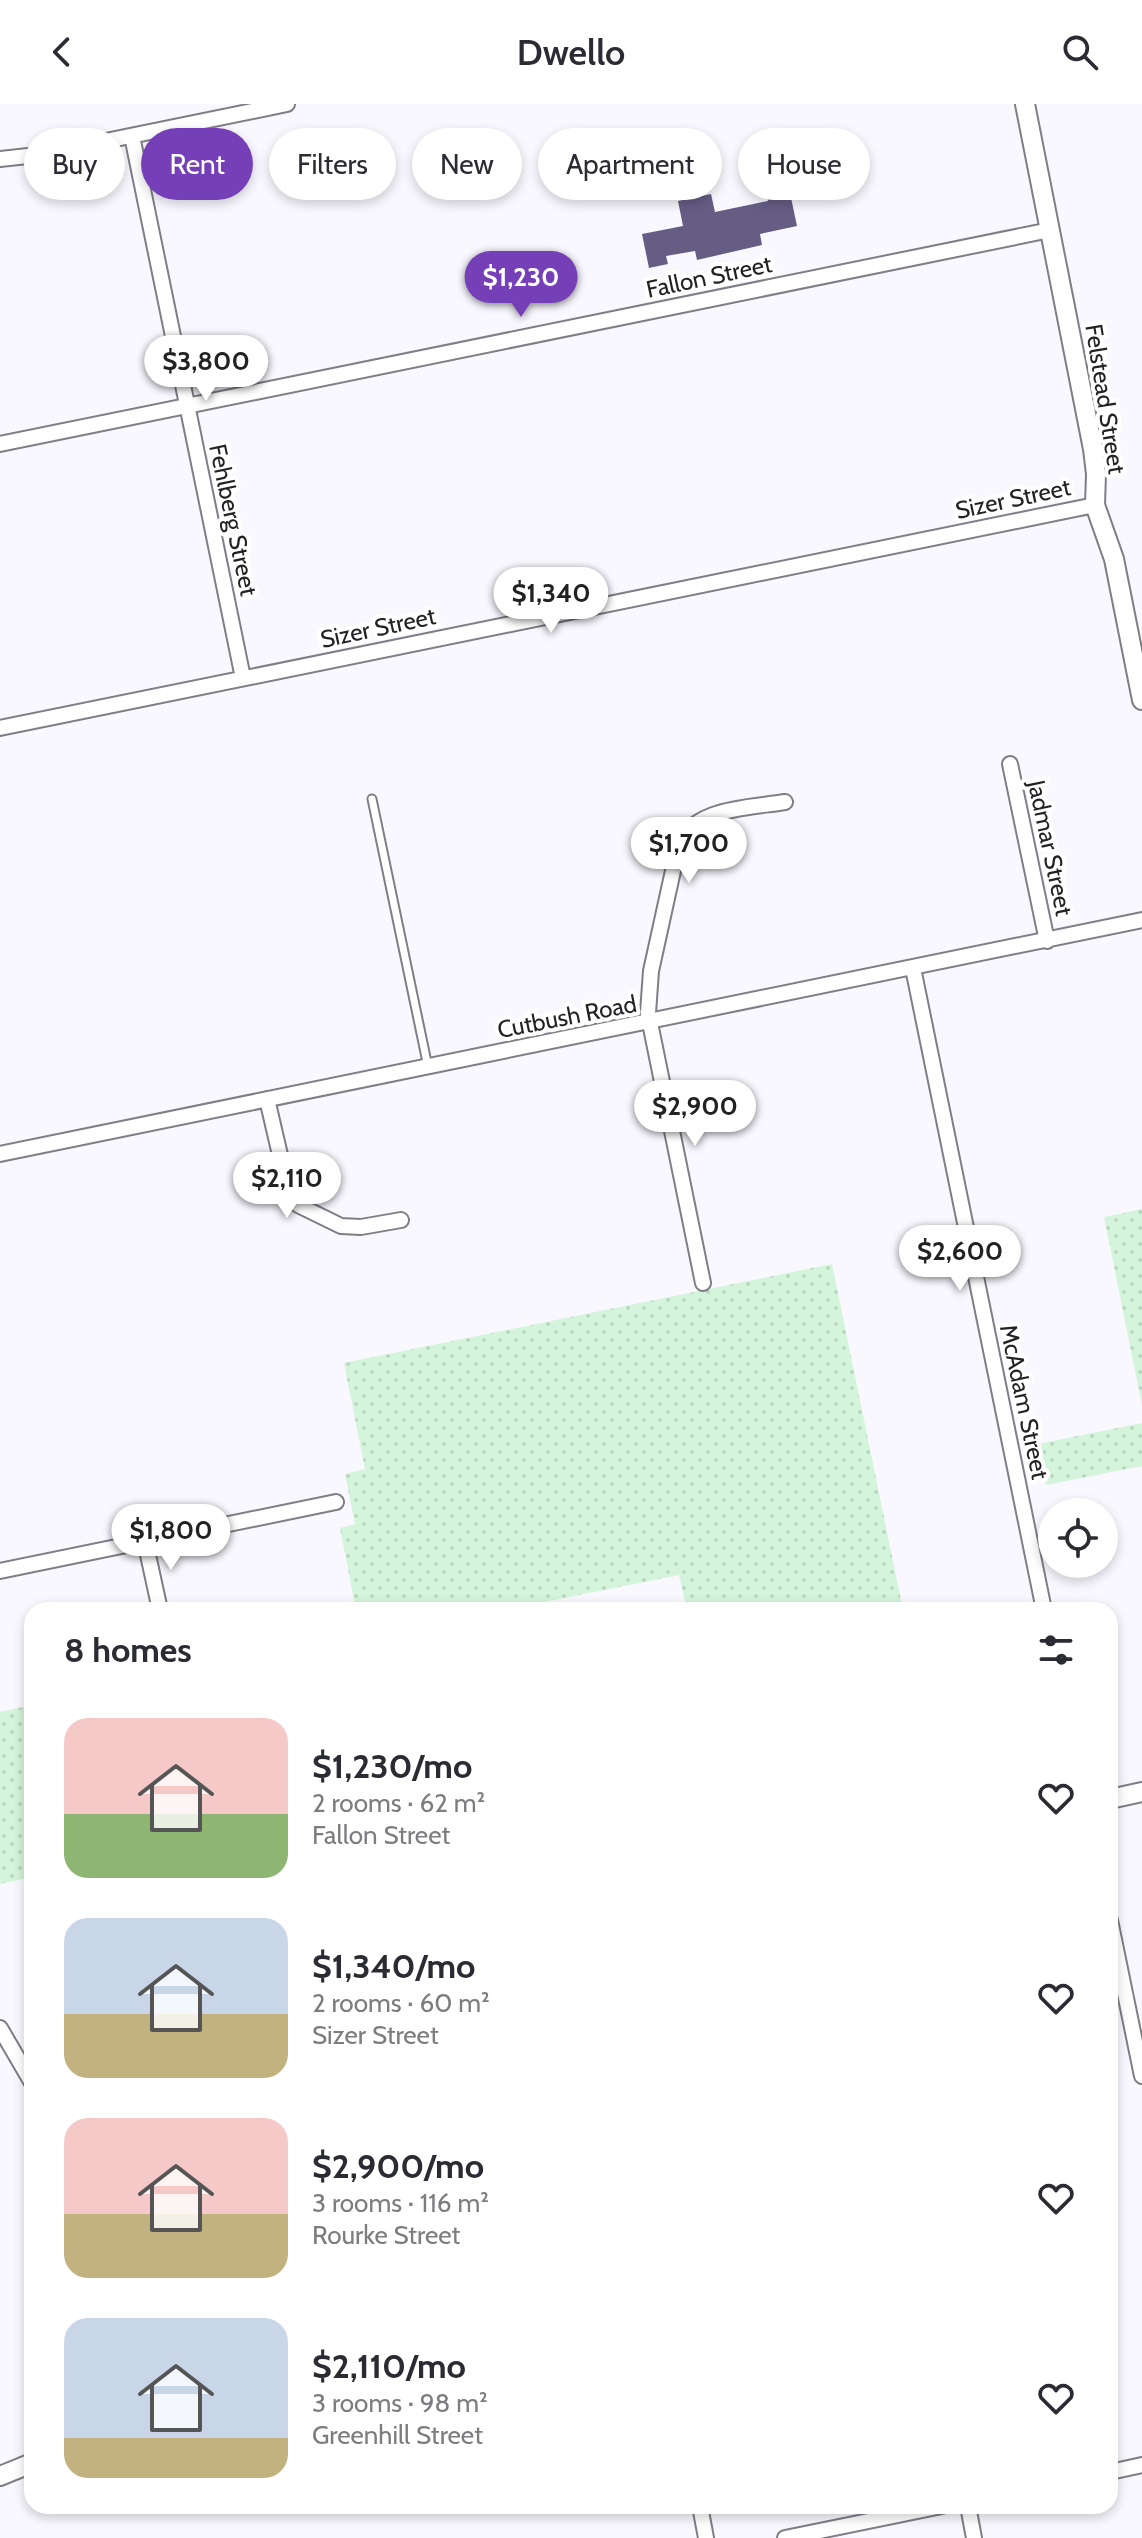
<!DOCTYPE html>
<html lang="en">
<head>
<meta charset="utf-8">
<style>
  body { margin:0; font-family:Cabin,sans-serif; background:#f2f2f3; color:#2b2b33; height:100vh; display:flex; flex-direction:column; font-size:30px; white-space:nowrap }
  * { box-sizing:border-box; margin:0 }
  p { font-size:26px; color:#7c7c81 }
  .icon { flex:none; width:44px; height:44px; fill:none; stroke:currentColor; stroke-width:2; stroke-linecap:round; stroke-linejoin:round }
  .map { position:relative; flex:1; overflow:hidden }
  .details { position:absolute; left:24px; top:1498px; width:1094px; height:912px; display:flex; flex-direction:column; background:#fff; border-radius:24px; box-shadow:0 4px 12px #0003 }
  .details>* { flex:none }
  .top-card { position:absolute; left:24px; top:24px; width:1094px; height:72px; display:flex; gap:16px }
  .tools { position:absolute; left:1038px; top:1394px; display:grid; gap:16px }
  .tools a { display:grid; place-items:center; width:80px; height:80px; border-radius:50%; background:#fff; box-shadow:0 4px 12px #0003; font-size:40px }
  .price { position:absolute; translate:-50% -68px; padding:0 18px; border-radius:28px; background:#fff; color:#222; font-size:26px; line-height:52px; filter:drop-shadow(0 2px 4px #0008) }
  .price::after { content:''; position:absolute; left:50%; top:48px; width:24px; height:18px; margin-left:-12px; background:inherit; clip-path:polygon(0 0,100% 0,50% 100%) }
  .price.active { background:#7540b7; color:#fff }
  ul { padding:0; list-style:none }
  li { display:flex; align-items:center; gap:24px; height:200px; padding:0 40px }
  li span { display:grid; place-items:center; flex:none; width:224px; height:160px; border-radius:24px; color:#555 }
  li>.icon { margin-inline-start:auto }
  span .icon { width:96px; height:96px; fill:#fffc; stroke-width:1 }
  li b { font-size:34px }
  h2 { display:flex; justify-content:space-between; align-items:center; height:96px; padding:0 40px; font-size:34px }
  .pill { padding:0 28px; border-radius:36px; background:#fff; box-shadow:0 4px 12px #0003; font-size:28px; line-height:72px }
  .pill.active { background:#7540b7; color:#fff }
  header { display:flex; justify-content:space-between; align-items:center; height:104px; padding:0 40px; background:#fff; font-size:36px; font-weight:600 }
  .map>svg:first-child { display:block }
  .green { fill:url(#green-dots) }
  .building { fill:#665d85 }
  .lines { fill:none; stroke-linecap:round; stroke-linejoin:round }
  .service-casing { stroke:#817d87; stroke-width:11 }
  .minor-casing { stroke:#817d87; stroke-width:18 }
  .tertiary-casing { stroke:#817d87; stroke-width:22 }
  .service { stroke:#fff; stroke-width:7 }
  .minor { stroke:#fff; stroke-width:14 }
  .tertiary { stroke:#fff; stroke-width:18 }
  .labels { text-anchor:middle; stroke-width:8; stroke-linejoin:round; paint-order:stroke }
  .street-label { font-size:24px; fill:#232125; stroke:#fff }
</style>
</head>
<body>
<header><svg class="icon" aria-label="back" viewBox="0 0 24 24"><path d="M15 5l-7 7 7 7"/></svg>Dwello<svg class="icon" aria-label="search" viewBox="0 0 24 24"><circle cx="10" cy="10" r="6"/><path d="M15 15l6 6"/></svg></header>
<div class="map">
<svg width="1142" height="2434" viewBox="0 0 1142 2434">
  <defs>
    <pattern id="green-dots" width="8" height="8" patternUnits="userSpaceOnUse" patternTransform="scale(2)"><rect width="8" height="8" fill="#d4f4db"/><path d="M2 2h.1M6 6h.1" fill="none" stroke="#b6d1bc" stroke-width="1.8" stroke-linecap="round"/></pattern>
  </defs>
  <rect width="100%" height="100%" fill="#faf8ff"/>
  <path class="green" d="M1142,1105V1301L1104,1113Z
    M832,1160L903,1506H687L679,1471L514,1504V1506H356L340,1424L355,1420L345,1370L365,1365L344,1259Z
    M1142,1319V1362L1046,1381L1038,1340Z
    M32,1601V1773L0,1780V1608Z"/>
  <path class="building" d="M789,84L797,122L760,130L762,141L697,156L695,147L666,152L668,160L649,164L642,130L683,122L678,97L711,90L715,108L768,97L766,89Z"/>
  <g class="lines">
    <defs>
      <path id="service" d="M372,695L428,963"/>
      <path id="minor" d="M132,32L243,574
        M0,55L37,51L287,0
        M0,340L1050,126
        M0,624L1095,401
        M1010,660L1047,837
        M913,864L1044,1506
        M267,995L287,1081L298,1101L341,1122L361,1123L401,1116
        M0,1050L1142,816
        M703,1179L648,909L651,867L678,744C691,703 749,704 785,698
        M145,1437L160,1506
        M0,1467L336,1398
        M1110,1816L1142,1972
        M0,1924L32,1979
        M1110,2368L1142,2361
        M700,2402L706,2434
        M968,2402L974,2434
        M785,2434L942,2402"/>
      <path id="tertiary" d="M1025,0L1093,345L1096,370L1095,401L1114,455L1142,596
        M1110,1695L1142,1688
        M0,2372L32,2359"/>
    </defs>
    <use href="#service" class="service-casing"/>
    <use href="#minor" class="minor-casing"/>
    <use href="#tertiary" class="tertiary-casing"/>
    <use href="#service" class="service"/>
    <use href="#minor" class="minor"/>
    <use href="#tertiary" class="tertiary"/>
  </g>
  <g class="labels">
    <g class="street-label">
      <text transform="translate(709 173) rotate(-12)" y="8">Fallon Street</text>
      <text transform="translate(1105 295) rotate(81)" y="8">Felstead Street</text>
      <text transform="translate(1013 395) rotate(-12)" y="8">Sizer Street</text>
      <text transform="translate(233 416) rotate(78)" y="8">Fehlberg Street</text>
      <text transform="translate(378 524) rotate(-12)" y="8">Sizer Street</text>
      <text transform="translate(1050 744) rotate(78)" y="8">Jadmar Street</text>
      <text transform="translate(567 913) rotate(-11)" y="8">Cutbush Road</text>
      <text transform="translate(1024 1298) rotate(78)" y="8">McAdam Street</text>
    </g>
  </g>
</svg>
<div class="tools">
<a><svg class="icon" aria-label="locate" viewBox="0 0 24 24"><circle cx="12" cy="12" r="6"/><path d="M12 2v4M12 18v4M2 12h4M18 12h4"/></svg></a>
</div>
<b class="price active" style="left:521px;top:215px">$1,230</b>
<b class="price" style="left:206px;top:299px">$3,800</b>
<b class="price" style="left:551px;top:531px">$1,340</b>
<b class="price" style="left:689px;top:781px">$1,700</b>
<b class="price" style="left:695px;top:1044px">$2,900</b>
<b class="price" style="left:287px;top:1116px">$2,110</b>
<b class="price" style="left:960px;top:1189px">$2,600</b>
<b class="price" style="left:171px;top:1468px">$1,800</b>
<div class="top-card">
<a class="pill">Buy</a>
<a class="pill active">Rent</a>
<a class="pill">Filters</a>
<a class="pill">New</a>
<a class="pill">Apartment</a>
<a class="pill">House</a>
</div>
<section class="details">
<h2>8 homes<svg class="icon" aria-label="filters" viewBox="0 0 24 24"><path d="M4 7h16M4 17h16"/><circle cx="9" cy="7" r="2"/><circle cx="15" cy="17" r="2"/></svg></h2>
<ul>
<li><span style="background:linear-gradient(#f6c9c9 60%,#8fb573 0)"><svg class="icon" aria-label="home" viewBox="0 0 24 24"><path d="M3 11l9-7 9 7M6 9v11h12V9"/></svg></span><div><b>$1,230/mo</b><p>2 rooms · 62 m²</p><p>Fallon Street</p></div><svg class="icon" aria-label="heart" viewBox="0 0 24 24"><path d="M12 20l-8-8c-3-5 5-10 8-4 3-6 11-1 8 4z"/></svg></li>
<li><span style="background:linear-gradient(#c9d6e8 60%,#c2b280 0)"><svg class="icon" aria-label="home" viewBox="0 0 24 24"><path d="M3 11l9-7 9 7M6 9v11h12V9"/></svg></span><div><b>$1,340/mo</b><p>2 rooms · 60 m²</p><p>Sizer Street</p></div><svg class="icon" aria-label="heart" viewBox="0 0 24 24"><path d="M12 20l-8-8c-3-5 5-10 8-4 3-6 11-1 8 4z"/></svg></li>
<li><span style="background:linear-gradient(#f6c9c9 60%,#c2b280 0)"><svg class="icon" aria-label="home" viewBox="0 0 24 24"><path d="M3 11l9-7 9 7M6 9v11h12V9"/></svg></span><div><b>$2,900/mo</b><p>3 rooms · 116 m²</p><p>Rourke Street</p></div><svg class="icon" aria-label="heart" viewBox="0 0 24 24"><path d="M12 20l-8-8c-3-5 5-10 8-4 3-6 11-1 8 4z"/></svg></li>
<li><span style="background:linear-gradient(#c9d6e8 75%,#c2b280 0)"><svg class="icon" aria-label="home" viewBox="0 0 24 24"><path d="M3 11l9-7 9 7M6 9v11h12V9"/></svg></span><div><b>$2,110/mo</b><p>3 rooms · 98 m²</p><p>Greenhill Street</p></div><svg class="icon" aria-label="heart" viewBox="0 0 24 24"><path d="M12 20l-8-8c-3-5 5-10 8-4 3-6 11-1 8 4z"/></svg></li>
</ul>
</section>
</div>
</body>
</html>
